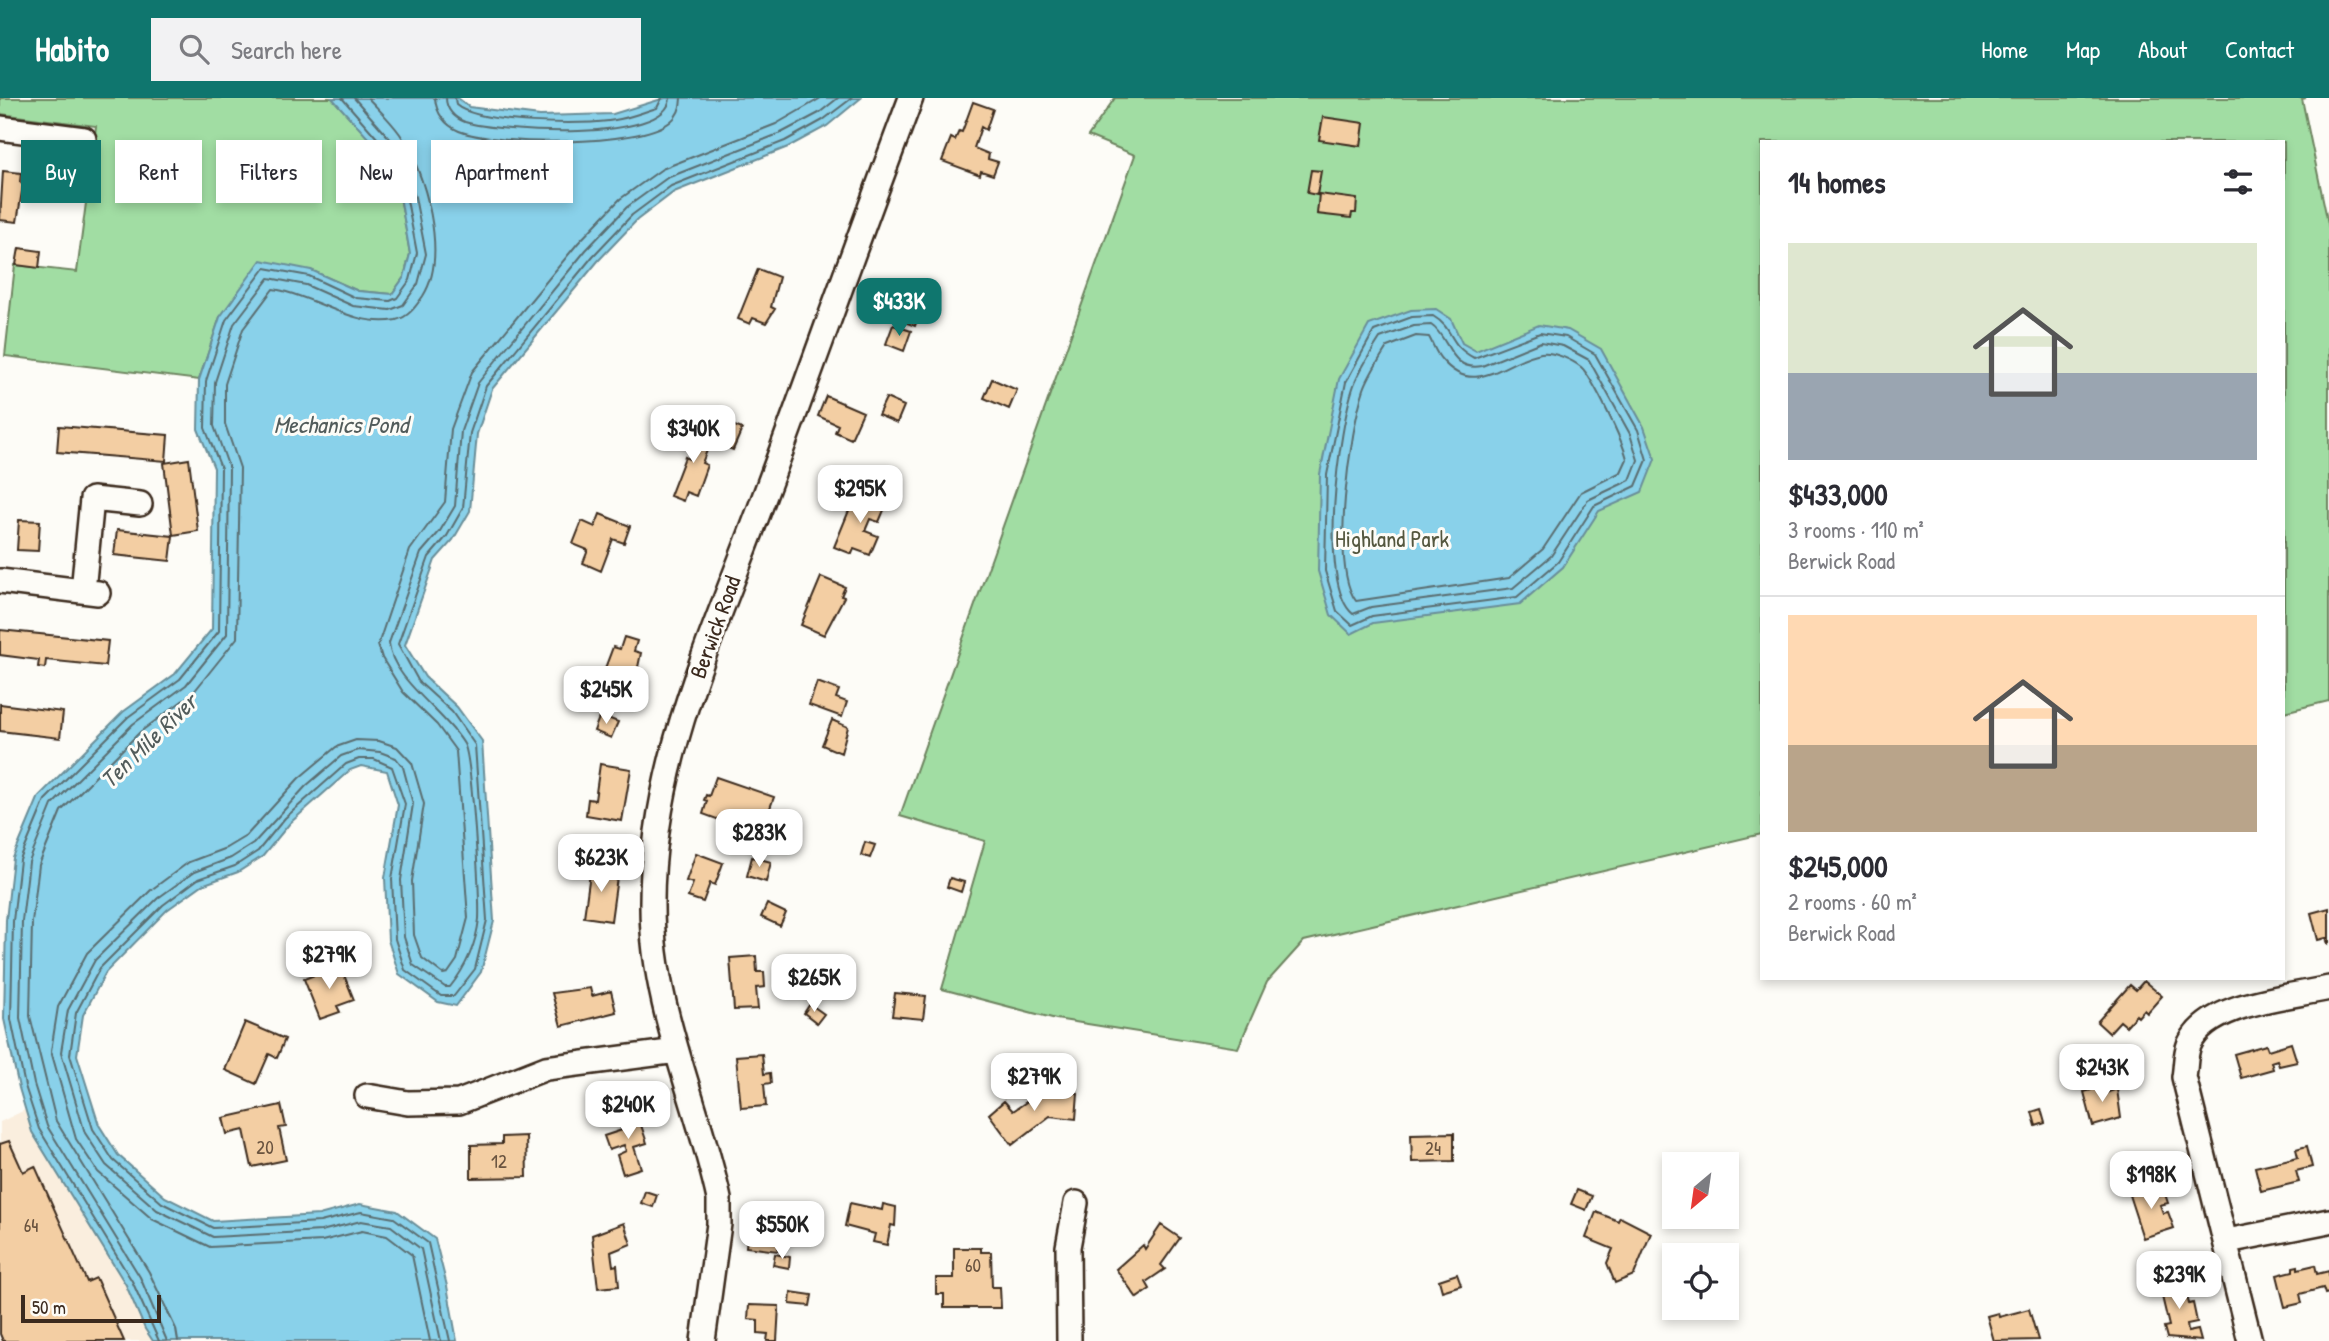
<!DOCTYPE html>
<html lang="en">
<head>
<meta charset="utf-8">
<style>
  body { margin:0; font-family:"Patrick Hand",sans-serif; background:#f2f2f3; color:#2b2b33; height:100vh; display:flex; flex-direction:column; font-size:26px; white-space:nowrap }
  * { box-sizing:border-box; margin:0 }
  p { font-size:23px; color:#7c7c81 }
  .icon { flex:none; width:38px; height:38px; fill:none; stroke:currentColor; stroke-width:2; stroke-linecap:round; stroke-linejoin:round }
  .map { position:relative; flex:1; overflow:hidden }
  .details { position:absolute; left:1760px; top:42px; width:525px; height:840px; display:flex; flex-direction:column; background:#fff; border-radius:0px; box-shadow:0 4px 10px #0003 }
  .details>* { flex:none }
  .top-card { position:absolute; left:21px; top:42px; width:665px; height:63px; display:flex; gap:14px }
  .needle { width:46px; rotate:209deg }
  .tools { position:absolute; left:1662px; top:1054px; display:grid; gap:14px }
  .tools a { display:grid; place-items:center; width:77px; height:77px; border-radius:0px; background:#fff; box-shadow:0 4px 10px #0003; font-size:35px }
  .scale { position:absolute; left:21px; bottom:18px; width:140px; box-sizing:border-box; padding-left:7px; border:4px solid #3b2a1e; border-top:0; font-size:19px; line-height:24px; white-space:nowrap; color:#3b2a1e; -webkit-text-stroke:5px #fdfcf7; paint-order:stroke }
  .price { position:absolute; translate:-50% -60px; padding:0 16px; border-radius:14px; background:#fff; color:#222; font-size:23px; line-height:46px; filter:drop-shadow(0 2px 4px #0008) }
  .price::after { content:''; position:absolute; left:50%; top:42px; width:21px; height:16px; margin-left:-10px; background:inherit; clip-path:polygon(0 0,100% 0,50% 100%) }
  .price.selected { background:#0f766e; color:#fff }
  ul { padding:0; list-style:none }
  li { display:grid; align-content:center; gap:14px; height:371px; padding:0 28px }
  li+li { border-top:2px solid #e1e1e2 }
  li span { display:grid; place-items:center; height:217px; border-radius:0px; color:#555 }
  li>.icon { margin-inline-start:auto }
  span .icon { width:126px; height:126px; fill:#fffc; stroke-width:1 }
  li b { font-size:30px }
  h2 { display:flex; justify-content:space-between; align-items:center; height:84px; padding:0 28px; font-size:30px }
  .chip { padding:0 24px; border-radius:0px; background:#fff; box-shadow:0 4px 10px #0003; font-size:24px; line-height:63px }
  .chip.selected { background:#0f766e; color:#fff }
  header { display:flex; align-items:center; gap:42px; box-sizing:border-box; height:98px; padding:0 35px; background:#0f766e; color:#fff }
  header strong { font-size:33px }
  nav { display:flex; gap:38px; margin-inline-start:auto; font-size:24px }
  .search { width:490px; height:63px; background:#f2f2f3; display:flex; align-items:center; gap:18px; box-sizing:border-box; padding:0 24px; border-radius:0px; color:#7c7c81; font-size:26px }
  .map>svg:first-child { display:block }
  .built { fill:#faeede }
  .green { fill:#a1dda3; stroke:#6e8460; stroke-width:2 }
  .water { fill:#89d1ea; stroke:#6a8e98; stroke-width:2 }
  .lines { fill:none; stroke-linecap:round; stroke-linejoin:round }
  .shore { stroke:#5a6d70; stroke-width:2 }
  .building { fill:#f3cea3; stroke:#3b2a1e; stroke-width:2 }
  .minor-casing { stroke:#3b2a1e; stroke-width:28 }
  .minor { stroke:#fdfcf7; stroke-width:23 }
  .labels { text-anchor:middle; stroke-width:6; stroke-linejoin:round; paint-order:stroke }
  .number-label { font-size:19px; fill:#69533f }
  .park-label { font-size:23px; fill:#54573f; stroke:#fdfcf7 }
  .street-label { font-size:23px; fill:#3b2a1e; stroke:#fdfcf7 }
  .water-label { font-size:24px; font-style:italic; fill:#525c5b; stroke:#fdfcf7 }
</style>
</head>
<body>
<header>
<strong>Habito</strong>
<div class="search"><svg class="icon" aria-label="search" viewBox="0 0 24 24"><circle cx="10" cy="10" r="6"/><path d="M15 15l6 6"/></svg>Search here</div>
<nav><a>Home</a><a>Map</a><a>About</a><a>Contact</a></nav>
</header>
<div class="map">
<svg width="2329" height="1243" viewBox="0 0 2329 1243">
  <rect width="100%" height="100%" fill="#fdfcf7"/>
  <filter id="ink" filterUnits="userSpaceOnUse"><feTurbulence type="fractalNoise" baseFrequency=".0143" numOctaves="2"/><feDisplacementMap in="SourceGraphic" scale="14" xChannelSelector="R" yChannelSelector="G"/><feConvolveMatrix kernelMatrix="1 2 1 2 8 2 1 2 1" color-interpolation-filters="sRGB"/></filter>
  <g filter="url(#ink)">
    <path class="built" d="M25,1012L32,1035L126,1187L145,1231L153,1243H0V1024Z"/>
    <path class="green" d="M0,0H332L379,51L401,104L410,156L404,179L392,196L358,193L311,172L220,219L199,282L5,258L15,167L77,174L96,28L0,16Z
      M1115,0H2306L2302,1L2329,130V603L2284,614V44H1762V736L1304,843L1267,884L1238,950L1056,921L942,891L985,743L900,718L1135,57L1088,38Z"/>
    <path class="water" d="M332,0H458L469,9L540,18L613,16L665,0H861L827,28L788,49L674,94L637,122L598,163L492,291L477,336L470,413L453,442L435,462L405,547L425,579L457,609L482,643L494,823L481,874L456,908L438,904L399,876L388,842L385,780L398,707L387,673L361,668L350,672L290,725L263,758L238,774L202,787L167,812L106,874L83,917L77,957L99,1027L118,1057L165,1099L213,1123L319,1117L360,1106L397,1113L435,1141L447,1188L457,1243H153L145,1231L126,1187L32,1034L19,990L4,921L6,822L13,760L39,698L123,614L175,576L212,531L214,370L198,331L199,282L220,219L261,162L311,172L358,193L392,196L404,179L410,156L401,104L378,51Z
      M1436,211L1451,221L1462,245L1476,253L1539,227L1568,232L1601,251L1644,329L1655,361L1642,394L1599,413L1563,469L1520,506L1373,525L1351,536L1331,517L1318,473L1320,376L1339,281L1369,227L1411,212Z"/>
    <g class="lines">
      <path class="shore" d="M435,0C436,15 445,27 459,33C496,48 638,49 670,24C678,18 681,9 681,0
        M446,0C446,11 454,20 465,24C497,34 668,46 670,0
        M455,0L456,7C478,26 585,28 615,22C629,20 643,14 657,10L662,0
        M1433,218C1455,231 1447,246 1474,260L1540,235L1566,239L1595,256L1638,332L1647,362L1636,388L1594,408L1558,464L1517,499L1372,518L1352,527L1337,513L1325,473L1327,377L1346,284L1374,233L1412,219Z
        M1431,227C1450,239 1449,274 1482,268L1541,244L1563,248L1589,262L1630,336L1638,362L1630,382L1588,402L1551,458L1513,490L1371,509L1353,516C1317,487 1339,329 1354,287C1360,271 1371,254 1380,240L1414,228Z
        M1416,238L1429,239C1433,246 1436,256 1442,262C1475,301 1506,261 1541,255C1553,253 1572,262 1581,269C1593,280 1623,344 1627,361L1621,374L1581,394L1543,451L1509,480L1356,503C1330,469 1350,332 1364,291C1369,277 1379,262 1387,249Z
        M159,1243L132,1183L39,1031L25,988L11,921L13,823L20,762L45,702L128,619L180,581L219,533L221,370L205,330L206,283L226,222L265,170L309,178L356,200L390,203L397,200L410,182L417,155L407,102L384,48L342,0
        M167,1243L140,1179L47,1028L34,986L20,920L22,823L29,764L52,707L133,626L186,587L227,536L229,370L214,328L215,284L234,226L269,180L306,187L353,208L390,212L403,207L418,186L426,156L415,99L392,43L354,0
        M178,1243L176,1231L149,1174L56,1023L30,918L32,824L39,767L61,713L140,634L193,595L237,540L240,370L225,326V286L243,231L273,191C314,197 353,230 396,222C409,219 416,208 423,198C449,158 425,73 400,36C391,23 379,12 368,0
        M430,1243L412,1157L387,1138L362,1133L322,1143L210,1149L152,1121L98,1074L76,1041L51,953L58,909L87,855L151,792L189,764L226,750L246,738L299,680L336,649L356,642L379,643L397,649L412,665L424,706L412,783L414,837L422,860L443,876L448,875L457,862L468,820L456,653L437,627L403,594L382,560L378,547L410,452L445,404L451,331L472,274L578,145L620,101L662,71L776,26L821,0
        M441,1243L421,1151L391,1128L361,1123L321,1133L213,1139L157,1112L106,1067L85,1035L61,954L68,912L95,862L158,800L194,774L231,760L253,746L306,688L341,658L358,652L380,654L396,660L403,669L413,706L401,782L404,839L413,867L445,889H450C466,869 476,847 479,821C480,800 472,659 464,646C446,615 391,581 389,545L421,455L440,433L455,408L461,333L478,285L510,245L586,152L627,109L667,80L781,35L819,15L838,0
        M450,1243L428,1145L394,1120L361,1114L320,1124L213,1130L162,1105L113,1062L93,1031L70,957L76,915L100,870L163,807L198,781L235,768L258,753L285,720L346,666L359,661H374L392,669L405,706L392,781L395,841L405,872L441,898H454L475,871L487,822L475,647L452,614L419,584L398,546L429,459L447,438L463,410L470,335L486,288L593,158L632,117L671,88L785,43L823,22L852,0"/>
    </g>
    <path class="building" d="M973,4L993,11L986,32L981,29L974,50L989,56L988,61L998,64L993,77L981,73L980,77L942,63L951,40L955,42L959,33L962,34Z
      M1323,19L1364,25L1361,48L1319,42Z
      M1311,72L1321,73L1317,97L1307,95Z
      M3,73L21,75L20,84L23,87L17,124L0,122Z
      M1319,96L1357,101L1356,115H1352L1351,120L1317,116Z
      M19,150L41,153L39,170L16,167Z
      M758,171L779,179L771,209L775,211L766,225L753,220L750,226L738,221Z
      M907,183L923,188L920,196L925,198L915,228L888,218L898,189L904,191Z
      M893,227L911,233L904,253L886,246Z
      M992,281L1017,292L1009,311L984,300Z
      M826,298L863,314L851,341L835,334L838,327L818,318Z
      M886,300L904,308L897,325L878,317Z
      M725,324L742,331L733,352L716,345Z
      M695,326L711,332L709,338L712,340L702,365L707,367L696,398L686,394L683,403L670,398L685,359L689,361L696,341L690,339Z
      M59,328L168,337L166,363L57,354Z
      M189,361L198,433L173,437L164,365Z
      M857,393L887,405L879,424L870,421L865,433L878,438L870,457L854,451L852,456L834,449Z
      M600,416L630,428L624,445L613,441L601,473L583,465L588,452L573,446L582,423L595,429Z
      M19,422L40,423L38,453L17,452Z
      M117,432L173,438L170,463L114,457Z
      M821,479L845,489L841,498L844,499L824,537L801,527Z
      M0,532L108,543L105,568L46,562L45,570L38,569L39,562L0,557Z
      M624,539L637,543L634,553L641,555L637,574L635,572L631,583L604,573L613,549L620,551Z
      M817,584L839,592L836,600L847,604L842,619L809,607Z
      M0,606L63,614L60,640L0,633Z
      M600,617L618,624L611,640L594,633Z
      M832,622L848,629L841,655L822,647Z
      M600,666L631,671L622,723L586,717L588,701L595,702Z
      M716,679L774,699L766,721L742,713L736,728L703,716L707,703L704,702L706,697L709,698Z
      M865,744L875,747L870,760L861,757Z
      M696,755L723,765L715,787L710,785L703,804L688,799L693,785L686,783Z
      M752,759L771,764L766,784L747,778Z
      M591,768L618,772L611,823L584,819Z
      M950,780L964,784L961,794L947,789Z
      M767,806L786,815L780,828L761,819Z
      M2329,810V845L2328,846L2326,840L2318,842L2311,815Z
      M756,858L757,874H764L765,889L756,890L758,911L734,912L730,860Z
      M340,867L354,902L337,908L340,914L320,921L304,881Z
      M2144,883L2162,898L2147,915L2144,912L2138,919L2136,917L2126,928L2120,923L2109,935L2097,924L2130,887L2136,892Z
      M590,890L592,898L611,893L616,914L561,928L552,895Z
      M895,895L926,898L923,921L892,918Z
      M810,906L824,916L817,925L804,915Z
      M245,924L285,941L277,960L269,956L256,986L225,972Z
      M2291,945L2297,964L2279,968L2277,962L2271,964L2273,971L2241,980L2234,956L2266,947L2268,952Z
      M762,956L764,976L770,975L771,985L764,986L766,1008L741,1010L736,958Z
      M2102,981L2106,995L2117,991L2121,1020L2093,1028L2084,994L2091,992L2089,985Z
      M1044,992L1078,995L1076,1021L1050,1018L1012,1047L989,1016L1004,1003L1013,1013Z
      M281,1007L286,1029L279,1030L286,1062L252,1069L244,1032L227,1036L223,1020Z
      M2041,1011L2045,1025L2036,1028L2032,1014Z
      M636,1012L647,1045L634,1049L641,1070L623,1076L617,1057L626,1053L624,1047L609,1052L604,1038L622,1032L618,1018Z
      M1454,1035V1063L1412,1064L1411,1036Z
      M526,1038L527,1079L471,1080V1047L502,1046V1039Z
      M9,1043L23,1074L35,1068L87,1184L96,1180L124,1243H3L0,1236V1046Z
      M2307,1048L2312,1069L2296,1073L2299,1084L2261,1093L2255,1069L2298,1059L2296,1051Z
      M2162,1087L2168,1105L2160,1107L2163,1115L2168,1114L2174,1130L2143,1140L2129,1097Z
      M1577,1092L1592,1098L1586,1112L1571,1106Z
      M645,1093L657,1097L653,1109L641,1105Z
      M850,1105L882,1112L883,1106L896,1109L895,1128L891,1127L887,1147L873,1144L875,1136L845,1128Z
      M1596,1114L1618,1123L1620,1119L1651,1135L1634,1177L1615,1185L1607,1165L1613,1151L1586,1140Z
      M764,1120L776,1122L774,1138L779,1139L778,1153L746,1149L748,1131L762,1133Z
      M624,1125L631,1146L611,1154L613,1168L617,1167L619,1188L598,1190L592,1137Z
      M1161,1127L1180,1140L1161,1167L1165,1171L1146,1184L1150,1191L1137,1200L1116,1171L1143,1147L1145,1151Z
      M954,1150H981V1154H991L992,1189H1000L1001,1210H944V1196H936V1180H954Z
      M775,1156L790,1159L789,1170L773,1167Z
      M2315,1167L2317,1176L2329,1173V1195L2325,1196L2323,1190L2300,1196L2302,1205L2285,1209L2277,1177L2293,1173V1169L2298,1168V1171Z
      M1457,1176L1461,1187L1442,1193L1439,1182Z
      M2182,1177L2189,1206L2193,1205L2197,1224L2187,1226L2188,1234L2198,1232L2201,1243L2167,1240L2164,1229L2169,1228L2160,1190L2168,1189L2166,1180Z
      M791,1194L812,1197L810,1208L790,1206Z
      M749,1207L779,1208L777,1243H767L768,1236L758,1235V1222L748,1221Z
      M2029,1211L2038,1242L1994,1243L1987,1218L1998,1215L1999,1219Z"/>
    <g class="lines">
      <defs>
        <path id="minor" d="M0,30L84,41
          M0,483L98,495
          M83,493L92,401L140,406
          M367,998L408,1005L459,1004L546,970L677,953
          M2227,1143L2329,1123
          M703,1243L719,1126V1101C698,1004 652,909 652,808C651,667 711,543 759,413C810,276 859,137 911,0
          M1069,1243L1068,1149L1076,1105
          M2250,1243L2184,979C2186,969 2185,957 2189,947C2208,904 2287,900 2329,890"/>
      </defs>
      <use href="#minor" class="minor-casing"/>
      <use href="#minor" class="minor"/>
    </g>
  </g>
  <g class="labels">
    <g class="number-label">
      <text x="265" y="1056">20</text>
      <text x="1433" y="1057">24</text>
      <text x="499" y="1070">12</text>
      <text x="31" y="1134">64</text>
      <text x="973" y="1174">60</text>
    </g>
    <g class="park-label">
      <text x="1392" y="449">Highland Park</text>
    </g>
    <g class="street-label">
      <text transform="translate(715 529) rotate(-70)" y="8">Berwick Road</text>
    </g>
    <g class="water-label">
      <text x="341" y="335">Mechanics Pond</text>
      <text transform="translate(149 643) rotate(-44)" y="8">Ten Mile River</text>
    </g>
  </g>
</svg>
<div class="tools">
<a><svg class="needle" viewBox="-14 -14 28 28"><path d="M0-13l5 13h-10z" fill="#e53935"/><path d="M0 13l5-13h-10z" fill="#7c7c81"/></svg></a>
<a><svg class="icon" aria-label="locate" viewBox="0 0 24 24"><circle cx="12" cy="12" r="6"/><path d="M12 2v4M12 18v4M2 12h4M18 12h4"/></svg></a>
</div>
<div class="scale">50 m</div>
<b class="price selected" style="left:899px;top:240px">$433K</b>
<b class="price" style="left:693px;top:367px">$340K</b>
<b class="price" style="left:860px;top:427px">$295K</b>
<b class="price" style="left:606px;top:628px">$245K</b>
<b class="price" style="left:759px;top:771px">$283K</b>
<b class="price" style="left:601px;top:796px">$623K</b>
<b class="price" style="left:329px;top:893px">$279K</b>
<b class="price" style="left:814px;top:916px">$265K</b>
<b class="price" style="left:2102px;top:1006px">$243K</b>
<b class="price" style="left:1034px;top:1015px">$279K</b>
<b class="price" style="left:628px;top:1043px">$240K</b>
<b class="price" style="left:2151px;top:1113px">$198K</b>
<b class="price" style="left:782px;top:1163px">$550K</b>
<b class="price" style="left:2179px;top:1213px">$239K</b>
<div class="top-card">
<a class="chip selected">Buy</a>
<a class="chip">Rent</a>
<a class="chip">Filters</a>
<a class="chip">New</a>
<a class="chip">Apartment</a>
</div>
<section class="details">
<h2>14 homes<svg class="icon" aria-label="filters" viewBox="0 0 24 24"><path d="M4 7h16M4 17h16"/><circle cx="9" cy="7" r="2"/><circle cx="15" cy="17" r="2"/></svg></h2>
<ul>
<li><span style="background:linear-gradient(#dfe7d0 60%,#9aa5b1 0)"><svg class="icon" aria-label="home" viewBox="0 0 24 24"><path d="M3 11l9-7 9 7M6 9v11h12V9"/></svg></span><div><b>$433,000</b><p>3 rooms · 110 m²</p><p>Berwick Road</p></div></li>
<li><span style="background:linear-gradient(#ffd9b3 60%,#b9a48a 0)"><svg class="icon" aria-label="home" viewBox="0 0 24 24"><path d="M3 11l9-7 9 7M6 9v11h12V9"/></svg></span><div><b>$245,000</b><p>2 rooms · 60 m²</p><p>Berwick Road</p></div></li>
</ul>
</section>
</div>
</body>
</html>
